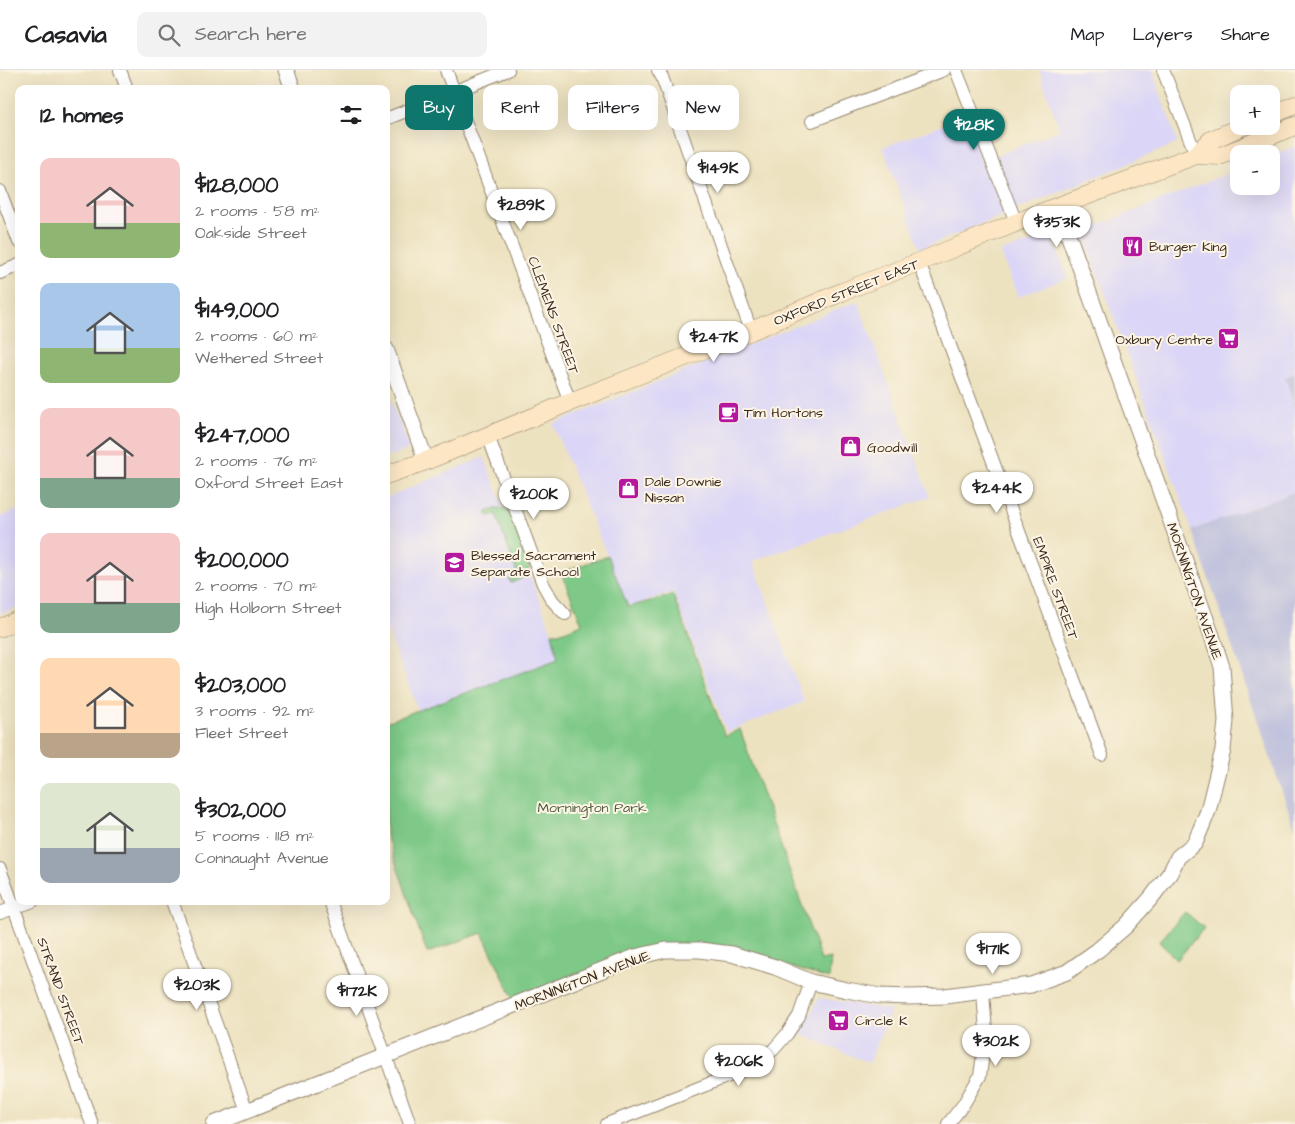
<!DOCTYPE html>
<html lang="en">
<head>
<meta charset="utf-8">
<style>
  body { margin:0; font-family:"Architects Daughter",sans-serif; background:#f2f2f2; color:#202124; height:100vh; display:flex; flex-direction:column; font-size:19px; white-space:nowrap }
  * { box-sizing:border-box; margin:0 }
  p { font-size:16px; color:#757577 }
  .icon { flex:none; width:28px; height:28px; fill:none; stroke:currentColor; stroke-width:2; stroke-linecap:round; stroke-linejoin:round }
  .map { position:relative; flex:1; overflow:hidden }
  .panel { position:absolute; left:15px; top:15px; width:375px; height:820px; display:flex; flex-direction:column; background:#fff; border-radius:10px; box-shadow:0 5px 20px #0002 }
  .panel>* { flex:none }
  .hud { position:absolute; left:405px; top:15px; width:475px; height:45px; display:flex; gap:10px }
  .controls { position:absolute; left:1230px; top:15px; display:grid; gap:10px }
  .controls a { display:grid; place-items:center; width:50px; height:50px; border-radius:10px; background:#fff; box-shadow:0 5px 20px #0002; font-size:25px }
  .price { position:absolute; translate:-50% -42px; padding:0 11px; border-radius:18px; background:#fff; color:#222; font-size:16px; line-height:32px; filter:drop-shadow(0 1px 2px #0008) }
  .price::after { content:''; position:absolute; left:50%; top:30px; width:15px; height:11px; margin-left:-8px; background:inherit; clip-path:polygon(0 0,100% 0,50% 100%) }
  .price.active { background:#0f766e; color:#fff }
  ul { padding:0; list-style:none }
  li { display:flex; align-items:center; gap:15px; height:125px; padding:0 25px }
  li span { display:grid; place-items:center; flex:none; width:140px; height:100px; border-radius:10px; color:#555 }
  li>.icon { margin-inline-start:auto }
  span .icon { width:60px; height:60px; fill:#fffc; stroke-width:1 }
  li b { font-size:21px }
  h2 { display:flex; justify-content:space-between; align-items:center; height:60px; padding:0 25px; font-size:21px }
  .pill { padding:0 18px; border-radius:10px; background:#fff; box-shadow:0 5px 20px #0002; font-size:18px; line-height:45px }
  .pill.active { background:#0f766e; color:#fff }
  header { display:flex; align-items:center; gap:30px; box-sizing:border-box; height:70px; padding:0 25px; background:#fff; border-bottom:1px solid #e0e0e0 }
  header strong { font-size:24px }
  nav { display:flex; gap:28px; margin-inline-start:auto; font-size:18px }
  .search { width:350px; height:45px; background:#f2f2f2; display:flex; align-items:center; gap:12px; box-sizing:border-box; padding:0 18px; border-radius:10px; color:#757577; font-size:19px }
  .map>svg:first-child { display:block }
  .built { fill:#dbd6f7 }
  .industrial { fill:#c1c2dd }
  .green { fill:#7ec987; stroke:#5c7a52 }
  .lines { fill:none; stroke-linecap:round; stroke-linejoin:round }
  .minor-casing { stroke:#94866f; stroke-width:14 }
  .tertiary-casing { stroke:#94866f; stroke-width:17 }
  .secondary-casing { stroke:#94866f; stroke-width:19 }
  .minor { stroke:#fff; stroke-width:12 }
  .tertiary { stroke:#fff; stroke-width:15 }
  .secondary { stroke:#fce6c4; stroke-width:18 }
  .labels { text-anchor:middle; stroke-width:4; stroke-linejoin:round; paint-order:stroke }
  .poi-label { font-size:14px; fill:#3b2a1e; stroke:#fcf5e5; text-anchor:start }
  .street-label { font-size:14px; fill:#3b2a1e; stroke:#fcf5e5 }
  .park-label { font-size:14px; fill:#4f5a3e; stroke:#fcf5e5 }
</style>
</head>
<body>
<header>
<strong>Casavia</strong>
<div class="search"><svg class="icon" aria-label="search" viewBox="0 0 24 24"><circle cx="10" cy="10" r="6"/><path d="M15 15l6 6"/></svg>Search here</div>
<nav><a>Map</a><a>Layers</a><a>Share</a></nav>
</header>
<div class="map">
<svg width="1295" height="1054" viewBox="0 0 1295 1054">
  <rect width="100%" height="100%" fill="#fcf5e5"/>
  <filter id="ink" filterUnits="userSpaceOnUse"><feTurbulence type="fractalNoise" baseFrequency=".02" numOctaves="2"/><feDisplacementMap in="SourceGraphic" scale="10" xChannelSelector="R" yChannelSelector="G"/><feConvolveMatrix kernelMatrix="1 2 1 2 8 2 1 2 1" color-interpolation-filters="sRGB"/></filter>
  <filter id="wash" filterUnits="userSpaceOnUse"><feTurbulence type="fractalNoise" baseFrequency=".0096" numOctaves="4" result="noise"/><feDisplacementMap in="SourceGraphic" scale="20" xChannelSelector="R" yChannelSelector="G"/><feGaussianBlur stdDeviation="1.12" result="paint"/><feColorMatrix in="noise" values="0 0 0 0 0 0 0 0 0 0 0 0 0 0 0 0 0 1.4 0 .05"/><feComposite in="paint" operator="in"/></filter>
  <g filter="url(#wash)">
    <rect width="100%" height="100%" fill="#ede2c0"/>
    <path class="built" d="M1039,0H1152L1178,73L920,179L883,77L970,45L982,94L996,86L1060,60Z
      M1295,76V303L1285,307L1295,337V422L1192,460L1082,162L1239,99V116H1271V86Z
      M1051,166L1068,208L1018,227L1000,182Z
      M858,231L930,427L753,491L804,632L727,662L673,522L628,537L553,354Z
      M388,323L410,379L386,388V324Z
      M484,387L552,563L558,589L418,640L386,557V428Z
      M19,439V537L0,544V447Z
      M819,928L891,940L869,993L800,964Z"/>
    <path class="industrial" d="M1295,303V337L1285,307Z
      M1295,422V759L1192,460Z"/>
    <path class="green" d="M499,438L506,439L511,444L530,495C527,508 523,508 511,513L509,509L518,506L496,444L488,446L486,442Z
      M608,486L628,537L673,525L725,666L740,659L821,890L831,888L829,909L730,878L706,873L514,930L482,863L427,883L386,765V652L558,589L552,563H559L582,554L561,502Z
      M1185,842L1204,858L1177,890L1159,872Z"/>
  </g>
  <g filter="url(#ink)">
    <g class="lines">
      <defs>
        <path id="minor" d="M120,0L127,19
          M446,0L570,332
          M658,0L662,7L751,261
          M956,0L1016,152
          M1163,0L1196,85
          M386,49L508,0
          M812,51L944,0
          M0,121L19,172
          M919,192L1102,685
          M0,203L19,195
          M488,366L543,514L552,530L565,544
          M0,799L92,1054
          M172,831L247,1041
          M330,831L410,1054
          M0,843L33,831
          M607,1054L734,1004L754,995L774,979L787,964L799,946L811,912
          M948,1054L963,1035L980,1006L986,962L983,922"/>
        <path id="tertiary" d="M286,0L293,19
          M386,279L426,391
          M214,1054L635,887L666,880H699L732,884L775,897L811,912L847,920L880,926L909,927L945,926L1031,915L1067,902L1098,880L1126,856L1151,828L1170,803L1178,787L1195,773L1208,741L1223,680L1226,651L1222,597L1211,563L1058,136"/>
        <path id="secondary" d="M1271,45L1295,35
          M1196,85L1211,70L1243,56
          M386,405L426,391L570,332L751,261L842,222L919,192L1040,143L1196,85L1220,86L1295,56
          M0,558L19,550"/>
      </defs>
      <use href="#minor" class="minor-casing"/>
      <use href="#tertiary" class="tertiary-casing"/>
      <use href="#secondary" class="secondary-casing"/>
      <use href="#minor" class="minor"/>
      <use href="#tertiary" class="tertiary"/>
      <use href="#secondary" class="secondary"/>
    </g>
  </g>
  <defs>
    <symbol id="restaurant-square" viewBox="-11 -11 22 22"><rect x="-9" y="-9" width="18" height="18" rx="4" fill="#b5179e" stroke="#fcf5e5"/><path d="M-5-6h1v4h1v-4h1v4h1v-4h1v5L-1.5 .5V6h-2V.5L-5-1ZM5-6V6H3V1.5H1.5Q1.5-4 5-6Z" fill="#fff"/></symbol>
    <symbol id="supermarket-square" viewBox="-11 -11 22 22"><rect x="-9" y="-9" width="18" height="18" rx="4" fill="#b5179e" stroke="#fcf5e5"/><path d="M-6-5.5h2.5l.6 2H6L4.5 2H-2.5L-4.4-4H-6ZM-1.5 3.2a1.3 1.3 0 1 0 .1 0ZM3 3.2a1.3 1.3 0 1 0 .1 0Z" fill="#fff"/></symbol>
    <symbol id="cafe-square" viewBox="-11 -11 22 22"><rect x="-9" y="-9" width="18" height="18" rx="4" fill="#b5179e" stroke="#fcf5e5"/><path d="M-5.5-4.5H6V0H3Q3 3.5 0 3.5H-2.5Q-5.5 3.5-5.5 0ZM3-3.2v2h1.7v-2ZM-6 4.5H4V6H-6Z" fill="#fff"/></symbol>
    <symbol id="shop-square" viewBox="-11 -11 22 22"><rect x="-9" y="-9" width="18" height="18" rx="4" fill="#b5179e" stroke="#fcf5e5"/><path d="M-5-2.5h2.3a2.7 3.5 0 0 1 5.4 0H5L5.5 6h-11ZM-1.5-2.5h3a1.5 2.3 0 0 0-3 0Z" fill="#fff"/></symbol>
    <symbol id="school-square" viewBox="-11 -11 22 22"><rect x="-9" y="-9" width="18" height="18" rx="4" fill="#b5179e" stroke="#fcf5e5"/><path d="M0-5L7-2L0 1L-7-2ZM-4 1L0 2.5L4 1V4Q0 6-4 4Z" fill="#fff"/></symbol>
  </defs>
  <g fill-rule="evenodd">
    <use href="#restaurant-square" x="1120" y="164" width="25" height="25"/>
    <use href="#supermarket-square" x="1216" y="256" width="25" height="25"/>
    <use href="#cafe-square" x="716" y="330" width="25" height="25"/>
    <use href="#shop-square" x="838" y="364" width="25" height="25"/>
    <use href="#shop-square" x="616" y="406" width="25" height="25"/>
    <use href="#school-square" x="442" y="480" width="25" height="25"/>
    <use href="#supermarket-square" x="826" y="938" width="25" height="25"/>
  </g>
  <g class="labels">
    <g class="poi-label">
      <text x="1149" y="181">Burger King</text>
      <text x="1213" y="274" text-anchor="end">Oxbury Centre</text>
      <text x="744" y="347">Tim Hortons</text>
      <text x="867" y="382">Goodwill</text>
      <text x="645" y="416">Dale Downie<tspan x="645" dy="16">Nissan</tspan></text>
      <text x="471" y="490">Blessed Sacrament<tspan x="471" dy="16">Separate School</tspan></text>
      <text x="855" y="955">Circle K</text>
    </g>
    <g class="street-label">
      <text transform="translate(846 222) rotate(-22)" y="5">OXFORD STREET EAST</text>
      <text transform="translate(554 245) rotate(70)" y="5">CLEMENS STREET</text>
      <text transform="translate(1056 518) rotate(70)" y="5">EMPIRE STREET</text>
      <text transform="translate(1195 521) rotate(71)" y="5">MORNINGTON AVENUE</text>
      <text transform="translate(582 910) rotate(-21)" y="5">MORNINGTON AVENUE</text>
      <text transform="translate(61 921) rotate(70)" y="5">STRAND STREET</text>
    </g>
    <g class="park-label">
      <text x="592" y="742">Mornington Park</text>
    </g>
  </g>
</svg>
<div class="controls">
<a>+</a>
<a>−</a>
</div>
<b class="price active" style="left:974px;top:81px">$128K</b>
<b class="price" style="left:718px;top:124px">$149K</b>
<b class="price" style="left:521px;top:161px">$289K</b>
<b class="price" style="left:1057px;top:178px">$353K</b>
<b class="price" style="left:714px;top:293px">$247K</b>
<b class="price" style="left:997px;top:444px">$244K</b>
<b class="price" style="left:534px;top:450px">$200K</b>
<b class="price" style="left:993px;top:905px">$171K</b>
<b class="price" style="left:197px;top:941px">$203K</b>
<b class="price" style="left:357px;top:947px">$172K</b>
<b class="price" style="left:996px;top:997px">$302K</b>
<b class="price" style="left:739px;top:1017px">$206K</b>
<div class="hud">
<a class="pill active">Buy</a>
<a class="pill">Rent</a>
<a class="pill">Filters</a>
<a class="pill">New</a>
</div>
<section class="panel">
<h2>12 homes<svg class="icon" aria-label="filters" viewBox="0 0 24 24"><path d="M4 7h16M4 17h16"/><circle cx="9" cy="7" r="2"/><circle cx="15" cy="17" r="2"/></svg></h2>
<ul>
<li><span style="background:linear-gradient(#f6c9c9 65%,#8fb573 0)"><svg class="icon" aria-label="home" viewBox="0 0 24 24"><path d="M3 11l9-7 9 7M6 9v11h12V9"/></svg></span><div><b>$128,000</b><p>2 rooms · 58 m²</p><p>Oakside Street</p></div></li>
<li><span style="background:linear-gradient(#a9c7e8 65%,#8fb573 0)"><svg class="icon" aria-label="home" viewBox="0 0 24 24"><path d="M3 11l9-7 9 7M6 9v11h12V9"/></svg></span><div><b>$149,000</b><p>2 rooms · 60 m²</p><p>Wethered Street</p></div></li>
<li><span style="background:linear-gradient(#f6c9c9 70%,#7fa58c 0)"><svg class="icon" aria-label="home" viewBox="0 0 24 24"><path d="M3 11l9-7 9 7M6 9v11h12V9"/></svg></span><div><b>$247,000</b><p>2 rooms · 76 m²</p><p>Oxford Street East</p></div></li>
<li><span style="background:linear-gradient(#f6c9c9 70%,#7fa58c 0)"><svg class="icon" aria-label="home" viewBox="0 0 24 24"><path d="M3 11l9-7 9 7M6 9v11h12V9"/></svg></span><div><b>$200,000</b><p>2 rooms · 70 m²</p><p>High Holborn Street</p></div></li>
<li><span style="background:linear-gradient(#ffd9b3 75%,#b9a48a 0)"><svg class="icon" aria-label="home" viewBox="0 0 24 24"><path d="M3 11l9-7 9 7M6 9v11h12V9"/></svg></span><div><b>$203,000</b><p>3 rooms · 92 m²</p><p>Fleet Street</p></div></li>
<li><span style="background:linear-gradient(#dfe7d0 65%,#9aa5b1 0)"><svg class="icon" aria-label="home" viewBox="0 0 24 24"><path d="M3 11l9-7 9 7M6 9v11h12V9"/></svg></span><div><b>$302,000</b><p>5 rooms · 118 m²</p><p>Connaught Avenue</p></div></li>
</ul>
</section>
</div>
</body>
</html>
